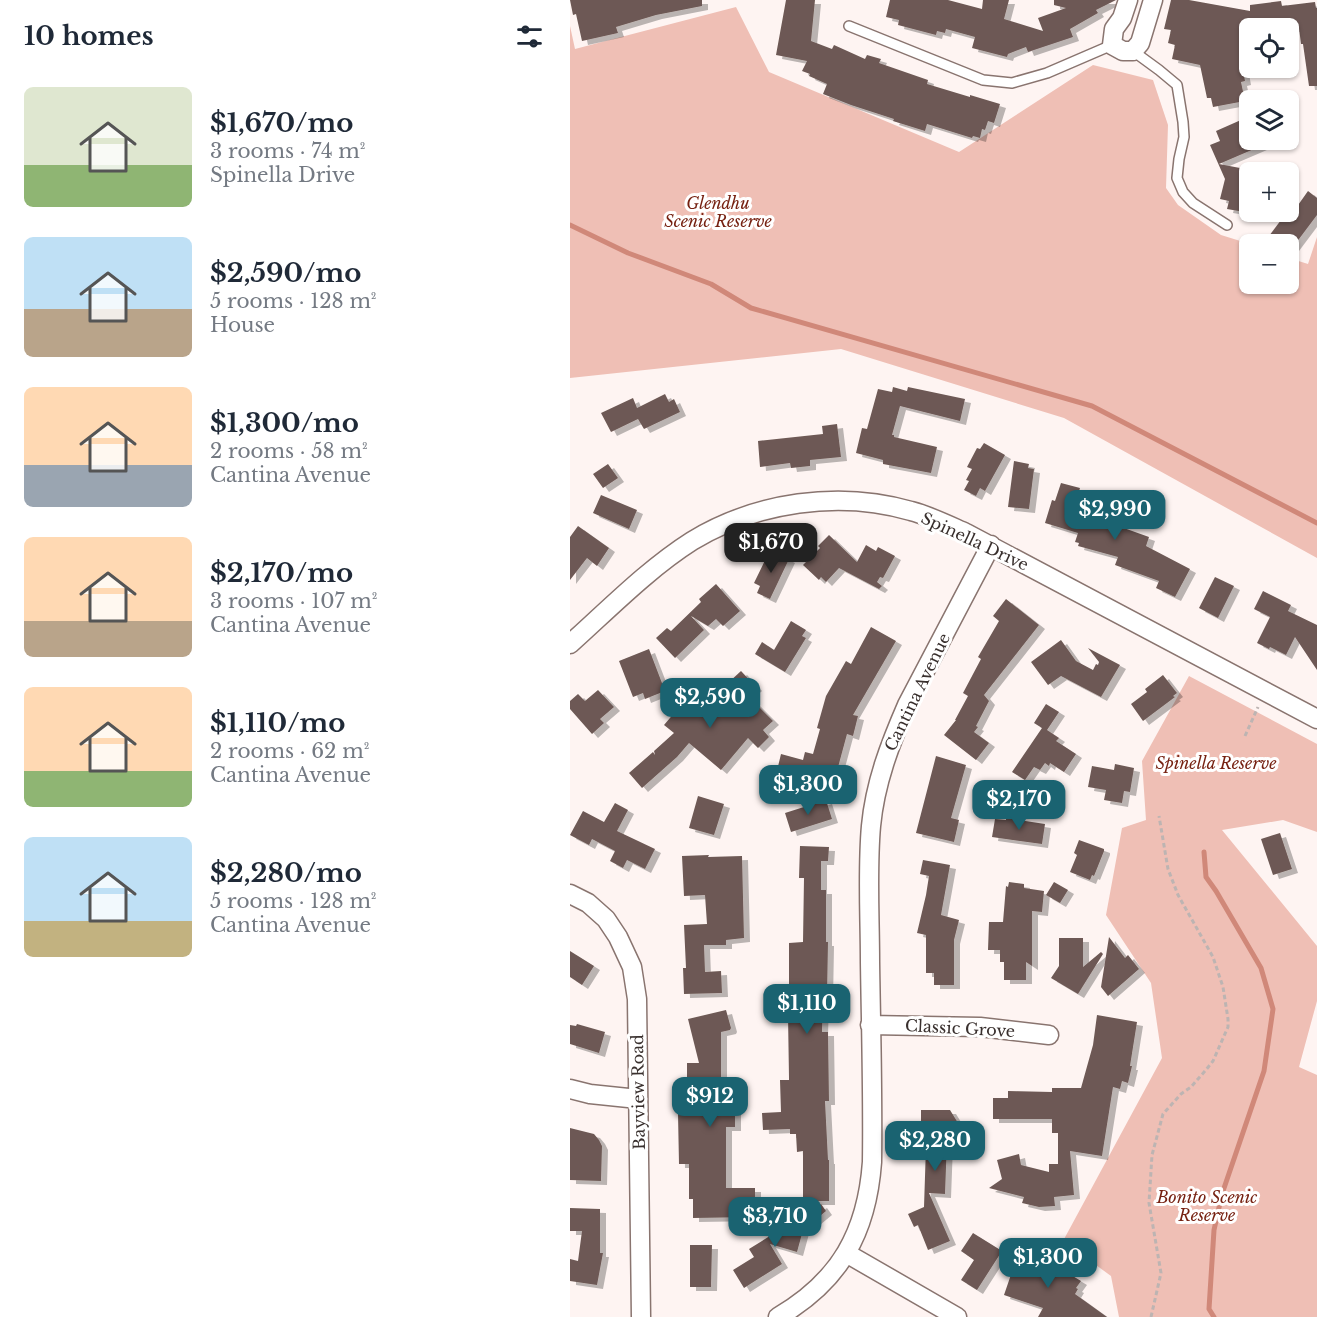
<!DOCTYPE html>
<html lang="en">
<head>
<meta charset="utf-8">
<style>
  body { margin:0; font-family:"Libre Baskerville",serif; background:#f2f2f3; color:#1f2937; height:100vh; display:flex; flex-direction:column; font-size:22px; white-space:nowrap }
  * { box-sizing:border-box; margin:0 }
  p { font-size:20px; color:#747a83 }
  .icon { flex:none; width:33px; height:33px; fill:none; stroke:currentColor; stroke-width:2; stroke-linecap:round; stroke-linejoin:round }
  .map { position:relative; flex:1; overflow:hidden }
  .side { display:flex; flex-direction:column; background:#fff; width:570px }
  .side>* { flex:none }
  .controls { position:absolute; left:669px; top:18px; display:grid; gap:12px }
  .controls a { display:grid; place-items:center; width:60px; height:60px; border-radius:9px; background:#fff; box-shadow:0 2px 4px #0004; font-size:30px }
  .price { position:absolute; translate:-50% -51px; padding:0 14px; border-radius:12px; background:#1a6371; color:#fff; font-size:20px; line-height:39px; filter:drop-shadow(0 2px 3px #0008) }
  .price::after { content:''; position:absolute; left:50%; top:36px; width:18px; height:14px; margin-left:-9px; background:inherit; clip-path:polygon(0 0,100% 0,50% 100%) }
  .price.current { background:#222; color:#fff }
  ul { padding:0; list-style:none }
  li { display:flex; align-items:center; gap:18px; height:150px; padding:0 24px }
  li span { display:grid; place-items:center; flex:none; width:168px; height:120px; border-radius:9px; color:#555 }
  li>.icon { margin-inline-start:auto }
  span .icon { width:72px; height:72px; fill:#fffc; stroke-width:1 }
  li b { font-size:26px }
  h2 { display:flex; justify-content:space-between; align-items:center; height:72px; padding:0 24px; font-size:26px }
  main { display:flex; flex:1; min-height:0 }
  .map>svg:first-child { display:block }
  .green { fill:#efbfb5 }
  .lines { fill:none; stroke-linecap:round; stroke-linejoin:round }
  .stream { stroke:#d08879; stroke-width:5 }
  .building { fill:#6d5954; filter:url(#shadow) }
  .service-casing { stroke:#89746f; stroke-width:12 }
  .minor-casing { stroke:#89746f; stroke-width:21 }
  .path { stroke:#bdb4b2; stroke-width:3; stroke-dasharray:4.5 3; stroke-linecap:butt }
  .service { stroke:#fff; stroke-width:9 }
  .minor { stroke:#fff; stroke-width:18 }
  .labels { text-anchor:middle; stroke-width:6; stroke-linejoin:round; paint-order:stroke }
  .park-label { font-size:16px; font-style:italic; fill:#762111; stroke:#fff }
  .street-label { font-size:16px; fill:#39302e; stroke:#fff }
</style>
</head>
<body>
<main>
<section class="side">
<h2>10 homes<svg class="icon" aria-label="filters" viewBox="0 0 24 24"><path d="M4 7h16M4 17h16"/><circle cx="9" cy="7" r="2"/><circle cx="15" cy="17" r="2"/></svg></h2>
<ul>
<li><span style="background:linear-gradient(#dfe7d0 65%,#8fb573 0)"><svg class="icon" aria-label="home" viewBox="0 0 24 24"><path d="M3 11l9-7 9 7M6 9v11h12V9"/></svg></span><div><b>$1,670/mo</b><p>3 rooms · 74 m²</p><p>Spinella Drive</p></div></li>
<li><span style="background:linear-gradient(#bfe0f5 60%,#b9a48a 0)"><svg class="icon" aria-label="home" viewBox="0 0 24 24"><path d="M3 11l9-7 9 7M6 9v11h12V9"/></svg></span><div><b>$2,590/mo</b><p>5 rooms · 128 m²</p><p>House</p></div></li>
<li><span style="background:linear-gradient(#ffd9b3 65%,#9aa5b1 0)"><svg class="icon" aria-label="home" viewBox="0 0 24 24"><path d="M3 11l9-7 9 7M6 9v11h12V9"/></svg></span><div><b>$1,300/mo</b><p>2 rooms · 58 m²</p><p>Cantina Avenue</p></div></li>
<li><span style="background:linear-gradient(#ffd9b3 70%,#b9a48a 0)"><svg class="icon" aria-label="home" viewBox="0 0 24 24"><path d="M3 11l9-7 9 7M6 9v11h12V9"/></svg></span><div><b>$2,170/mo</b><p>3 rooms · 107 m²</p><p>Cantina Avenue</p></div></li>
<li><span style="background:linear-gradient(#ffd9b3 70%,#8fb573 0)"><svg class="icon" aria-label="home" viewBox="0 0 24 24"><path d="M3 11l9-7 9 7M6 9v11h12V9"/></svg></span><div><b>$1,110/mo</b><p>2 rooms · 62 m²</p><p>Cantina Avenue</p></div></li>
<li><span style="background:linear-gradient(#bfe0f5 70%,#c2b280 0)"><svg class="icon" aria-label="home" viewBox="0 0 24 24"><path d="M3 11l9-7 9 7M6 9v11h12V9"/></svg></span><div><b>$2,280/mo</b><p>5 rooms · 128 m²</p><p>Cantina Avenue</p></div></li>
</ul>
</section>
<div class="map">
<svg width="747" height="1317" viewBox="0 0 747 1317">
  <defs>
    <filter id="shadow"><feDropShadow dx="6" dy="4" stdDeviation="0" flood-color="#0004"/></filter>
  </defs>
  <rect width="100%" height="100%" fill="#fef4f2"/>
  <path class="green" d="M166,7L199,72L389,152L523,65L583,80L598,125L596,188L608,205L651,235L680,244V284H718L719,258L738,264L747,237V558L494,418L271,349L0,378V26L5,49Z
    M619,676L747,744V832L713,820L652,830L747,946V1001L729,1067L747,1075V1317H549L541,1276L493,1241L592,1058L581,983L536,915L552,828L576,820L572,761Z"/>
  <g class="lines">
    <path class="stream" d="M0,225L58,253L141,284L181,308L522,406L747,523
      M634,852L636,877L646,891L691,968L703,1009L694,1071L652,1194L644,1230L639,1309L644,1317"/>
  </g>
  <path class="building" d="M0,0H132V6L86,15L46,27L48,33L12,41L6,14L3,15Z
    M216,0H245L241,41L262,49L264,45L295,59L297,55L311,59L309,63L358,80L357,84L400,97V95L430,104L424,123L418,121L415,130L412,129L410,138L403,136L402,138L357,124L355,131L323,121L324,119L281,105L253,94L257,84L239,76L240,74L232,71L237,61L206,55Z
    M320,0H378L412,9L413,0H439L434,19L473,31L468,18L496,8L484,5V0H546L526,10L528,13L500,29L503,37L458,52L456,47L438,54L437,57L402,48L405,37L376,29L375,33L367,31L366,35L328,25L329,20L316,17Z
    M601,0H619L680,11V5L711,1L712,6L745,2L746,8H747V86H739L733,44H731L729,28H674L670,53L675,81L671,82L675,101L643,107L641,98H637L630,65L602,59L605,45L598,43L601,30L594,29Z
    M680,116V140H705L649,164L670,168L680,175V213L657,209L659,201L650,199L655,179L640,145L650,141L646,131Z
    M738,191L747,198V215L720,251L718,250V244H697L702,238L699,236L717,212H718V203L726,208Z
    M323,387L337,391L338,387L395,399L390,421L330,406L322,435H324V437L367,447L361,473L313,464V460L286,453L292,428L297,429L308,389L322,392Z
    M95,394L99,402L104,399L110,412L74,429L68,419L41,432L31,413L63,398L67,408Z
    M267,424L271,457L240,460V466L221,468L220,463L190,467L188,441L253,434L252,426Z
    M414,443L435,455L415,491L410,488L406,496L394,490L399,481L396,480L402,469L397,467L407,448L410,449Z
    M444,461L459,464L458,468L464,469L459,509L438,507Z
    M38,464L48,478L33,488L23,474Z
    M491,483L510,488L505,505L539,515L537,522L579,537L576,546L620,569L605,597L586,588L589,581L545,565L548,557L508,546L509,543L505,542L508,533L475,523L482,500L485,501Z
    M31,495L67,510L59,529L23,513Z
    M8,526L39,548L27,566L17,558L0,580V537Z
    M259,535L287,562L296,545L306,551L308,547L325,556L313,578L310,577L307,582L312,586L309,589L269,568L256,582L251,577L249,580L233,565L250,548L248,546Z
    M200,550L219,559L200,599L187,593L190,586L184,583Z
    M645,577L664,586L648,618L629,608Z
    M146,584L170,611L153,626L146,619L138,626L121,616L134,630L105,658L86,638L97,628L101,631L131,602L129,599Z
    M693,591L721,605L718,611L747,625V670L725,637L716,655L700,647L699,649L687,643L700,617L684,609Z
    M436,599L469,625L414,695L419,701L406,726L408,727L404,732L419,743L406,760L374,735L386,720H385L398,696L393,693L411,659L408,657L429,621L423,616Z
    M221,621L236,630L232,636L236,638L215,672L185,654L192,642L204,650Z
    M301,627L326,641L283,715L288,716L283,736L277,734L267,771L261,769L254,795L204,783L211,754L233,760L235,752L243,754L250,729L247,728L256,696L276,661L281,664Z
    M491,640L506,661L523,670L526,664L528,665L529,662L518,648L550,665L531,697L491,676L478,685L461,662Z
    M79,649L95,691L75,699L73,693L63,697L49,661Z
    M171,671L186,687L177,695L203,721L193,730L199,737L188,748L178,738L151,770L119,743L107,757L72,788L59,773L83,752L85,755L84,751L104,733L94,725L117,698L130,709Z
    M593,675L607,693L603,696L605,697L573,721L561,704L577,692L575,689Z
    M28,690L44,707L30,719L34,723L22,734L0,709V701L8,694L15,701Z
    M476,704L489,712L477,730L489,738L486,741L506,754L494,772L480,763L479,766L475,763L470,770L464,767L455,780L442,772L472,728L464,723Z
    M366,756L396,765L381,818L389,820L384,842L346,833Z
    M545,764L564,768L560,792L554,791L552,803L534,800L536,790L518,787L522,766L544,770Z
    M128,796L154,804L144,835L119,828Z
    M256,800L262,819L221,832L215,813Z
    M45,803L58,810L47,831L85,849L75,869L57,860L53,868L40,861L45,851L22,839L19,845L0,835L13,811L34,822Z
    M436,818L475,824L472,844L422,837L425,819L436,820Z
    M710,833L722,869L703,875L691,839Z
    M509,840L534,849V851L524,876L522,875L520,880L500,872L507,855L504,853Z
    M230,846L259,847L258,861H251V890H256V942H258L257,997H253L252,1032H258L259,1101H255L258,1160H259V1201H233V1151L227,1152L226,1134H220V1129L193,1130L192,1113L211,1112L210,1080H219V1078L218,1015H206V1001H203L201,986L219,985V943L233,942L234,878H229Z
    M139,855L138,857L172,856L174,938L156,940V945H134L135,972L151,971L152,993L114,994L113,968H116L114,925L137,924L135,895L114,896L112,856Z
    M353,860L380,865L371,915L389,920L384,940V985H364V973H356V935L347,933L356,895L359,876L350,874Z
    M439,882L454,884V888L474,891L472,912L462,911V966L456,962V980H434V962H430V950H418L419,922H433L436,886L438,887Z
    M484,882L498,890L490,903L476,895Z
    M539,937L555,958L558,955L569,969L538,996L531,987Z
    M489,938H513V967L531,952L533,954L508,994L481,978L489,966Z
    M0,951L24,966L12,985L0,977Z
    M156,1010L161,1028L160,1030L151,1032V1103H165V1127H156V1188H185V1217L123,1218V1199H119V1164H109L108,1114H117V1063H129L118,1019Z
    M527,1015L567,1022L560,1066H562L558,1083L552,1081L550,1089L543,1087L532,1156L500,1151L504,1195L484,1197L485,1206L469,1207L452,1203L454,1197L419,1188L432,1179L427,1160L449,1154L451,1165L479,1172V1164H488V1133H482V1119H423V1098H438V1091L482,1092V1088H511L523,1045Z
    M7,1024L35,1032L29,1053L0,1044V1025L6,1026Z
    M351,1110H380L393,1131L377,1141L375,1194L359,1193L380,1241L358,1250L348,1225L344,1227L338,1214L354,1207L356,1146H351Z
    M0,1128L24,1134L29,1140L32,1146L31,1181L0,1180Z
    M251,1204L256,1211L233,1230L227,1252L200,1244L212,1264L174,1288L163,1270L184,1257L179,1249Z
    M0,1208L30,1209V1253H33L27,1285L0,1281V1259L8,1261L12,1231H0Z
    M403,1233L432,1251L407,1290L391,1280L404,1260L391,1251Z
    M120,1245H142L141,1287H120Z
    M454,1253L476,1260L511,1281L506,1288L508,1289L505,1294L537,1317H468L473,1308L434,1295L446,1260L451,1263Z"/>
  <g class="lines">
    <defs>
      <path id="service" d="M279,26L413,80L442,83L477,73L542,45
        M563,51L589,70L607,85L613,122L614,137L609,159L607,178L613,192L623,203L657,225"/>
      <path id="minor" d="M558,0L552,18L544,29L542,45L553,51H563L570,43L583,0
        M0,644C39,609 78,569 122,541C186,502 269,490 341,511C360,516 378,525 396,533L747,719
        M0,894L18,903L36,919L48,937L62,967L67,999L71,1317
        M300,1025L410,1027L479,1035
        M0,1089L20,1094L68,1099
        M276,1253L387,1317
        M208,1317C270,1281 297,1232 302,1162C303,1096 301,1029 300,962C300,917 297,871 301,826C305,783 320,744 337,705L421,545"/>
    </defs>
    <use href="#service" class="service-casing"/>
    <use href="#minor" class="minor-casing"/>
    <path class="path" d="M675,736L688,707
      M581,1317L591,1273L579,1203L582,1155L593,1114L611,1094L621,1087L635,1071L643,1061L658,1027V1019L653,987L643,957L608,895L598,869L589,816"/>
    <use href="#service" class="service"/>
    <use href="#minor" class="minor"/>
  </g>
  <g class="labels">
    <g class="park-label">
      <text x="148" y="209">Glendhu<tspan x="148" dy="18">Scenic Reserve</tspan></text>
      <text x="646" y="769">Spinella Reserve</text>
      <text x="637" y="1203">Bonito Scenic<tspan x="637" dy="18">Reserve</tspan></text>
    </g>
    <g class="street-label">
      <text transform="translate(405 541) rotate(25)" y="6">Spinella Drive</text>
      <text transform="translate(347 692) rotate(-64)" y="6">Cantina Avenue</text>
      <text transform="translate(390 1028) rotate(3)" y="6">Classic Grove</text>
      <text transform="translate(68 1092) rotate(-91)" y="6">Bayview Road</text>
    </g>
  </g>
</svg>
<div class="controls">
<a><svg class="icon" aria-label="locate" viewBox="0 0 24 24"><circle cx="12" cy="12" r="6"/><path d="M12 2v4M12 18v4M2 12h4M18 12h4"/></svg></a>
<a><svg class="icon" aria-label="layers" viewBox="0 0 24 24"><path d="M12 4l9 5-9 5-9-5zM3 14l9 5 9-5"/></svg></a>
<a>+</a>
<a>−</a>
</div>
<b class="price" style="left:545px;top:541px">$2,990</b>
<b class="price current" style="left:201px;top:574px">$1,670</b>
<b class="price" style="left:140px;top:729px">$2,590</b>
<b class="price" style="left:238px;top:816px">$1,300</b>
<b class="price" style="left:449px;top:831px">$2,170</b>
<b class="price" style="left:237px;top:1035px">$1,110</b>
<b class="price" style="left:140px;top:1128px">$912</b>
<b class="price" style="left:365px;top:1172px">$2,280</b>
<b class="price" style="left:205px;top:1248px">$3,710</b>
<b class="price" style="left:478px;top:1289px">$1,300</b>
</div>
</main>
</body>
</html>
